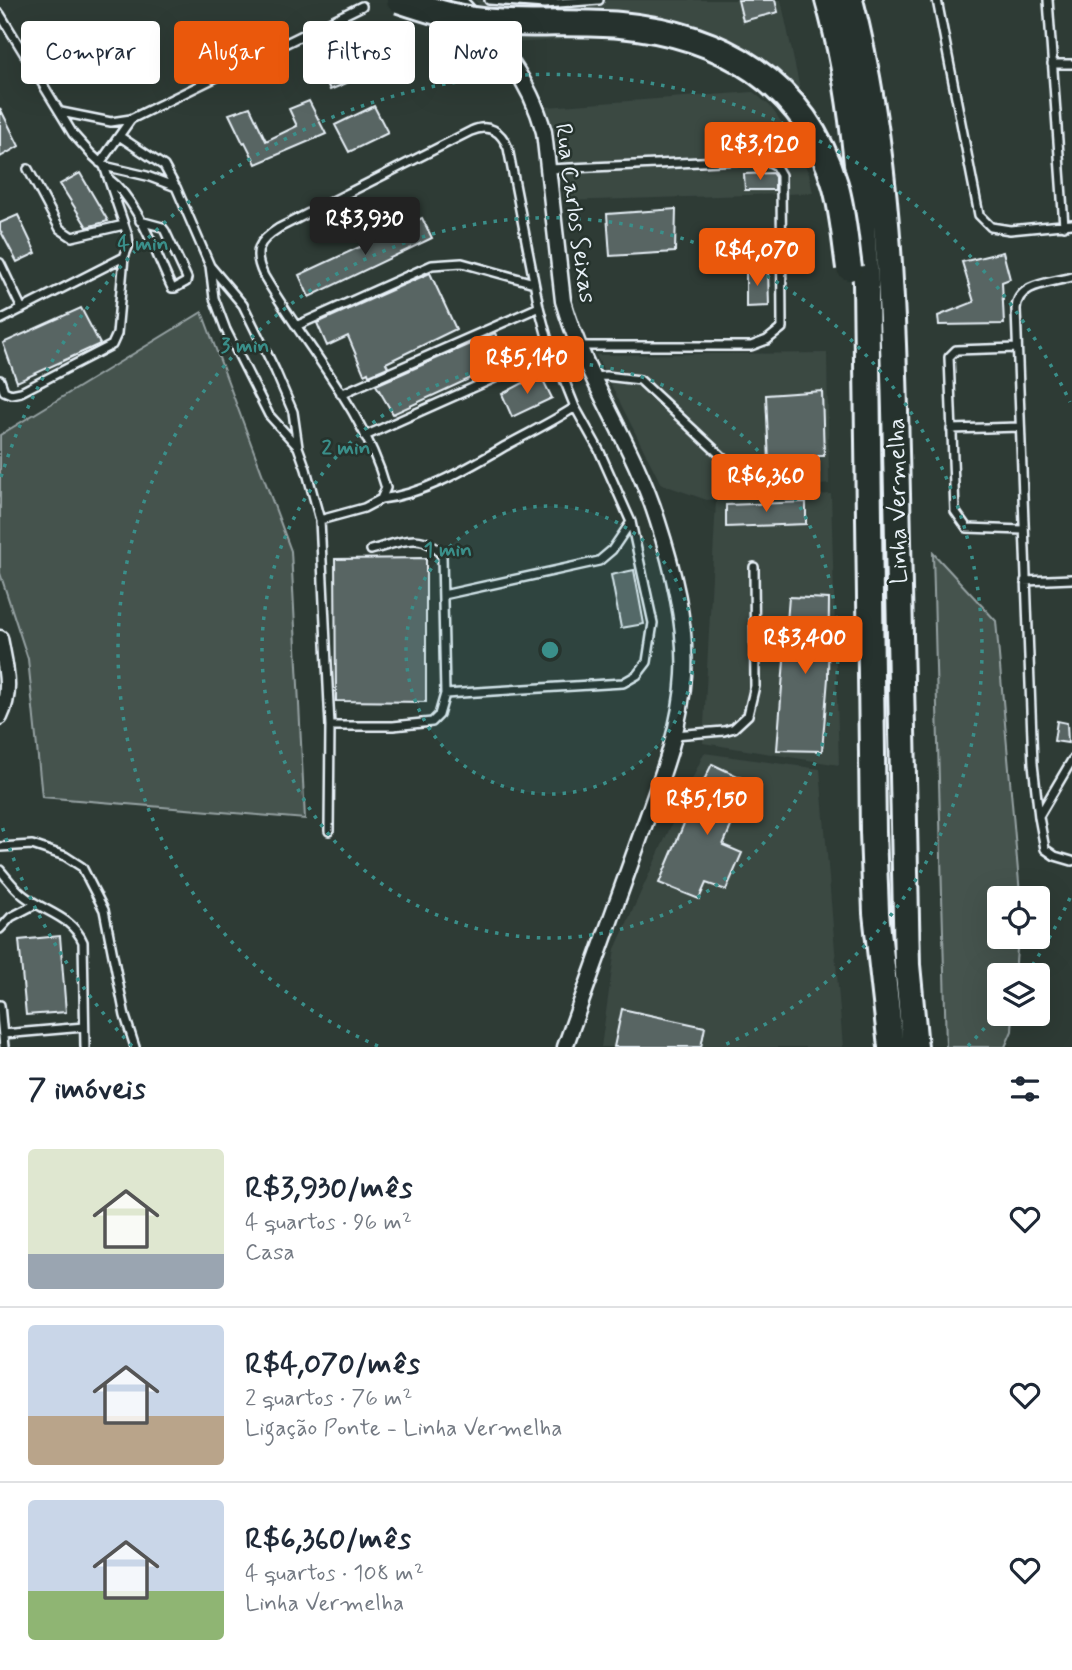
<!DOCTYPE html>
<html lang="pt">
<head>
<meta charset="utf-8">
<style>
  body { margin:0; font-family:Mynerve,sans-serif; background:#f2f2f3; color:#1f2937; height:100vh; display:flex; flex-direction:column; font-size:26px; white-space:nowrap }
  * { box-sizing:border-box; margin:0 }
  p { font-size:23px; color:#747a83 }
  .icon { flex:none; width:38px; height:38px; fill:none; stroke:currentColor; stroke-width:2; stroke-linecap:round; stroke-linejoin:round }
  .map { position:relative; height:1047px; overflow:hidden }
  .drawer { display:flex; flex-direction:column; background:#fff; flex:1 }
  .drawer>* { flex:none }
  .top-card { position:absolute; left:21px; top:21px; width:700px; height:63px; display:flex; gap:14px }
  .controls { position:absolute; left:987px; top:886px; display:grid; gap:14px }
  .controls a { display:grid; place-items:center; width:63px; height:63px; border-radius:7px; background:#fff; box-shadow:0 7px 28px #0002; font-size:35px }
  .price { position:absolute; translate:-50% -60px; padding:0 16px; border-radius:7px; background:#ea580c; color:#fff; font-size:23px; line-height:46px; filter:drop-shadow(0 2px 4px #0008) }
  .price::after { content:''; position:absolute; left:50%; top:42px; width:21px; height:16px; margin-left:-10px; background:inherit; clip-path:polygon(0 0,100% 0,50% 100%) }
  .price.on { background:#222; color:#fff }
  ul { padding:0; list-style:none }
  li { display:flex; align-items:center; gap:21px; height:175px; padding:0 28px }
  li+li { border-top:2px solid #e0e1e3 }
  li span { display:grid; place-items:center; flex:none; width:196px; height:140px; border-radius:7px; color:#555 }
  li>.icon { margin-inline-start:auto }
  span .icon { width:84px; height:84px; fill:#fffc; stroke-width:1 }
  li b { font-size:30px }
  h2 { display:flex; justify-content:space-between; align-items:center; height:84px; padding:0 28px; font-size:30px }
  .pill { padding:0 24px; border-radius:7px; background:#fff; box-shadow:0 7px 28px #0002; font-size:24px; line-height:63px }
  .pill.on { background:#ea580c; color:#fff }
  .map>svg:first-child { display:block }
  .built { fill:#3b4843 }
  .green { fill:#45524e; stroke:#96a2a3; stroke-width:2 }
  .building { fill:#596563; stroke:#e8f1f8; stroke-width:2 }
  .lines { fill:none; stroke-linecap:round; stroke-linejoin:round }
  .lane-casing { stroke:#e8f1f8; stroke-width:12 }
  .street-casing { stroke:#e8f1f8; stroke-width:19 }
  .highway-casing { stroke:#e8f1f8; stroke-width:30 }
  .lane { stroke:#26332d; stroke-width:7 }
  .street { stroke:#26332d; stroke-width:14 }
  .highway { stroke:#26332d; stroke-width:24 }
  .highway-bridge-casing { stroke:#e8f1f8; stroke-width:30; stroke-linecap:butt }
  .highway-bridge { stroke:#26332d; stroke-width:24 }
  .ring { fill:none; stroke:#3a8f8a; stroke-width:3.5; stroke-dasharray:3.5 7 }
  .labels { text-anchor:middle; stroke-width:5; stroke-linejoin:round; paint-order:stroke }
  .street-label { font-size:24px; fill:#e8f1f8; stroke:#26332d }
  .centre { fill:#3a8f8a; stroke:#26332d; stroke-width:3.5 }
  .ring-label { font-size:21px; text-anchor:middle; font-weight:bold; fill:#3a8f8a; stroke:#26332d; stroke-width:5; stroke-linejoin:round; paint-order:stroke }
</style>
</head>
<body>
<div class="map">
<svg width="1072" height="1047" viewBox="0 0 1072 1047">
  <rect width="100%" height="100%" fill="#2e3b35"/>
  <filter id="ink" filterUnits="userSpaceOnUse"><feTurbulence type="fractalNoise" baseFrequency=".0143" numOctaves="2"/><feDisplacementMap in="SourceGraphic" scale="14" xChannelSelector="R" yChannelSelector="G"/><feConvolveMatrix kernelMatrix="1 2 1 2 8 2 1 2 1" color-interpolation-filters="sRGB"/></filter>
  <g filter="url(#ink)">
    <path class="built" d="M475,0H781L800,89L790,90L711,34L662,19L639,17L560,31L561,40L511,43Z
      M753,92L769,105L791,135L809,174L813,193L564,201L561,158L546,107Z
      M827,353L829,484L707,500L661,484L596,355Z
      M831,494L839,765L703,743L716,501Z
      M704,753L820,769L843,1047H601L615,949Z"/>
    <path class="green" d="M202,312L291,551L305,819L42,797L28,659L0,573V435Z
      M933,553L996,621L1020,894V898H999V936H1018L1015,975H999V1013H1013L1012,1031L1005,1047H946Z"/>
    <path class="building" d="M738,0H775L778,12L743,21Z
      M352,51L366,75L330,90L319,65Z
      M309,101L326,134L256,164L245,142L243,143L229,114L250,107L266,141L297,126L289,109Z
      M374,106L388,133L349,152L335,125Z
      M0,108L19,146L0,157Z
      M80,173L108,221L87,227L60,184Z
      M772,173L775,177V190H745L744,174Z
      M676,209L675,252L610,256L607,214Z
      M18,215L36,253L17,262L0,230V223Z
      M422,218L432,238L309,297L299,275Z
      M1003,252L1010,279L1002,282L1004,324L939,325L938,316L974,302L962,262Z
      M768,269L769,306L746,307V270Z
      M430,273L456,329L386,363L388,367L369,375L368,372L364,374L348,336L327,346L317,323Z
      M81,308L100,344L17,382L3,343Z
      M495,333L508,361L393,414L376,385Z
      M540,374L552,398L512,417L502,394Z
      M822,391L824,456H818L819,480L770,484L766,395Z
      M806,502V524L726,527V505Z
      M426,558V702L336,701L335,559Z
      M634,570L644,624L621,628L611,575Z
      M789,597L829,599L828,678L822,751L777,750Z
      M1057,721L1067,723L1068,743L1054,741Z
      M712,764L750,782L723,845L742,853L726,890L706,883L699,899L659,883L693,802Z
      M60,936L66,1012L26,1015L19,940Z
      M622,1009L705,1027L701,1047H614Z"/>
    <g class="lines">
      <defs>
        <path id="lane" d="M489,0L545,4L599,0
          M937,0L979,215L991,227L1010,230L1072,224
          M1048,0L1064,226
          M0,14L73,134L91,154L104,166L147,176L176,187L210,266L243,305L275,370L293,412L298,447L306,469L320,520L330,726L329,831
          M1052,64H1072
          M61,112L111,122L131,119L362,6
          M119,136L164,166L175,186
          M100,163L131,119
          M28,169L60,229L72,237L124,225
          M549,169L764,159L775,165L781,175L782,328L767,340L751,346H579
          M109,179C138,200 156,255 172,288H175L186,282L187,278L165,231L162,227L140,221
          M0,263L22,309
          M210,266L214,298L226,330L269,415L298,447
          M1072,277C1051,283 1017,283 1016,309L1033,764L1039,817L1045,849L1055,856L1072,861
          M0,320L124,257L129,245L128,236L104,166
          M296,326L432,265L462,263L534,283
          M1017,348L956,350L949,357L955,511L967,528L1023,530
          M592,377L606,376L640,380L730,464
          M0,380L4,391L11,394L21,392L112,345L117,334L124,257
          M341,394L539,307
          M951,429L1020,427
          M365,436L553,352
          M320,520L364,508L381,499L386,488C364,409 305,346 264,276C252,252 258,241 279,228L471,131C489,123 501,131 508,148L539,307L547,337L575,407C554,421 531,432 509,444C469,467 426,494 381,499
          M1025,581L1072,579
          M443,595L599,561L612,550L631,522
          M445,694L623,683L637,675L647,662L653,623L631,522L599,450L575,407
          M330,726H393L432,722L439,715L445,694L442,556C424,529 398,543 371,550
          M674,735L724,731L734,728L748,715L755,686L754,567
          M1039,816L1072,760
          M0,847L32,845L65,856L82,867L104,910L125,1016L135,1047
          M0,870C7,878 14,888 23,895C44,912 72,916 83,942L85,1047
          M0,929L11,917L36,904
          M0,1005L4,1047
          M3,1034L84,1027"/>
        <path id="street" d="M458,0C497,42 529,76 544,132L563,301C585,378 633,443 657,519C673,568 687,623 684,675C681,732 657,789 638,843C614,911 590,979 565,1047
          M0,638C5,666 13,690 0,717"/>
        <path id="highway" d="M828,0C854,91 860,189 866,283L873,832L876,913L891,1047
          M850,0C892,162 893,328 897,494C900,651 903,808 907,965L915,1047"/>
      </defs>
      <use href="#lane" class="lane-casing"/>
      <use href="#street" class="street-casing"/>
      <use href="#highway" class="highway-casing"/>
      <use href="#lane" class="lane"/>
      <use href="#street" class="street"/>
      <use href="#highway" class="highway"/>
      <defs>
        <path id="highway-bridge" d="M399,0C426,9 454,18 482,21C527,26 574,21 620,25C720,34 805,82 835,184C843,211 845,240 849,268"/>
      </defs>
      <use href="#highway-bridge" class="highway-bridge-casing"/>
      <use href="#highway-bridge" class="highway-bridge"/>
    </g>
  </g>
  <circle cx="550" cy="650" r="144" fill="#3a8f8a" fill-opacity=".12"/>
  <g class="ring">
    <circle cx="550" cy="650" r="144"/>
    <circle cx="550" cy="650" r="288"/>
    <path d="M378 1046A432 432 0 1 1 722 1046"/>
    <path d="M1070 898A576 576 0 0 1 1028 972M998 1012A576 576 0 0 1 968 1046M132 1046A576 576 0 0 1 1 823M1 477A576 576 0 0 1 1070 402"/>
  </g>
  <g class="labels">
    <g class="street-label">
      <text transform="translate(576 213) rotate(82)" y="8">Rua Carlos Seixas</text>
      <text transform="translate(897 501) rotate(-91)" y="8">Linha Vermelha</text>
    </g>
  </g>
  <circle cx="550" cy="650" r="10" class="centre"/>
  <g class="ring-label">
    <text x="143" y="250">4 min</text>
    <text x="245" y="352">3 min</text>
    <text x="346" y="454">2 min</text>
    <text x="448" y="556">1 min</text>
  </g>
</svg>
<div class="controls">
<a><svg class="icon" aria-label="locate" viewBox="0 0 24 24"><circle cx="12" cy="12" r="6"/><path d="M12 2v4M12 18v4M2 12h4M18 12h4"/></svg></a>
<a><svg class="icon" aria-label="layers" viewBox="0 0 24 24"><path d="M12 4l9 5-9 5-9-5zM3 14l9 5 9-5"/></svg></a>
</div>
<b class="price" style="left:760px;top:182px">R$3,120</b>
<b class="price on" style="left:365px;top:257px">R$3,930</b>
<b class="price" style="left:757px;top:288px">R$4,070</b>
<b class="price" style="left:527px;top:396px">R$5,140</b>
<b class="price" style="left:766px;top:514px">R$6,360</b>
<b class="price" style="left:805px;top:676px">R$3,400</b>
<b class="price" style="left:707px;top:837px">R$5,150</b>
<div class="top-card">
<a class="pill">Comprar</a>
<a class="pill on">Alugar</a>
<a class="pill">Filtros</a>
<a class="pill">Novo</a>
</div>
</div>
<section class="drawer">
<h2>7 imóveis<svg class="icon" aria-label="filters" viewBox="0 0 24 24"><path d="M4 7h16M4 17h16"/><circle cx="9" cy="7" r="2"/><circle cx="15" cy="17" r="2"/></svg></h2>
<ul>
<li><span style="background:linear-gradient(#dfe7d0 75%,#9aa5b1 0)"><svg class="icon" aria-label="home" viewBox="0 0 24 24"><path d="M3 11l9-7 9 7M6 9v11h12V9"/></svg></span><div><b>R$3,930/mês</b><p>4 quartos · 96 m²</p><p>Casa</p></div><svg class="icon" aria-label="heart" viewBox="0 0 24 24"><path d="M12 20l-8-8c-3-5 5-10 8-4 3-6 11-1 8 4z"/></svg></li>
<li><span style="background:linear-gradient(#c9d6e8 65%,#b9a48a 0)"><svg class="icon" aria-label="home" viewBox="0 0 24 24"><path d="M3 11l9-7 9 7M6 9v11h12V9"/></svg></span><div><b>R$4,070/mês</b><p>2 quartos · 76 m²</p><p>Ligação Ponte - Linha Vermelha</p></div><svg class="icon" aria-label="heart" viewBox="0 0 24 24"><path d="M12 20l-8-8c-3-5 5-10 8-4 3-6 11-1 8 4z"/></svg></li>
<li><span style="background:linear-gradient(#c9d6e8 65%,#8fb573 0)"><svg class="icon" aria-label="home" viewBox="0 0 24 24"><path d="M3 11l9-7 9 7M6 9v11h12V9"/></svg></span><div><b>R$6,360/mês</b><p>4 quartos · 108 m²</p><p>Linha Vermelha</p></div><svg class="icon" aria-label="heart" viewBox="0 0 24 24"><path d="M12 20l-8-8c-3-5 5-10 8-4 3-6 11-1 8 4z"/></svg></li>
</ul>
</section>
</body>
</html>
